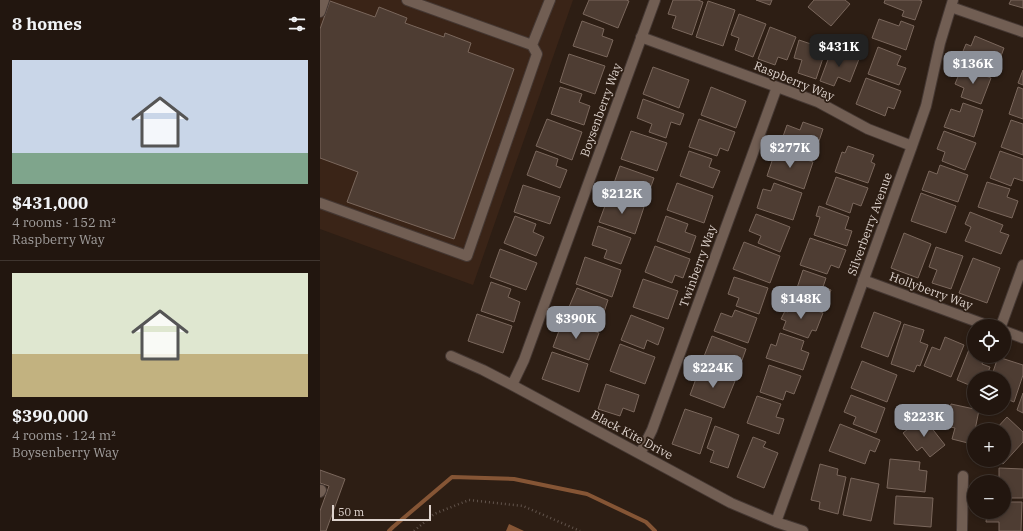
<!DOCTYPE html>
<html lang="en">
<head>
<meta charset="utf-8">
<style>
  body { margin:0; font-family:"IBM Plex Serif",serif; background:#2e231d; color:#f1f3f6; height:100vh; display:flex; flex-direction:column; font-size:15px; white-space:nowrap }
  * { box-sizing:border-box; margin:0 }
  p { font-size:13px; color:#a29f9e }
  .icon { flex:none; width:22px; height:22px; fill:none; stroke:currentColor; stroke-width:2; stroke-linecap:round; stroke-linejoin:round }
  .map { position:relative; flex:1; overflow:hidden }
  .sheet { display:flex; flex-direction:column; background:#22160f; width:320px }
  .sheet>* { flex:none }
  .fabs { position:absolute; left:647px; top:319px; display:grid; gap:8px }
  .fabs a { display:grid; place-items:center; width:44px; height:44px; border-radius:50%; background:#22160f; box-shadow:0 2px 6px #0003,0 0 0 1px #3f352f; font-size:20px }
  .scale { position:absolute; left:12px; bottom:10px; width:99px; box-sizing:border-box; padding-left:4px; border:2px solid #ded3cd; border-top:0; font-size:11px; line-height:14px; white-space:nowrap; color:#ded3cd; -webkit-text-stroke:3px #2d1e14; paint-order:stroke }
  .price { position:absolute; translate:-50% -34px; padding:0 9px; border-radius:8px; background:#8c9099; color:#fff; font-size:13px; line-height:26px; filter:drop-shadow(0 1px 2px #0008) }
  .price::after { content:''; position:absolute; left:50%; top:24px; width:12px; height:9px; margin-left:-6px; background:inherit; clip-path:polygon(0 0,100% 0,50% 100%) }
  .price.active { background:#222; color:#fff }
  ul { padding:0; list-style:none }
  li { display:grid; align-content:center; gap:8px; height:212px; padding:0 12px }
  li+li { border-top:1px solid #3f352f }
  li span { display:grid; place-items:center; height:124px; border-radius:0px; color:#555 }
  li>.icon { margin-inline-start:auto }
  span .icon { width:72px; height:72px; fill:#fffc; stroke-width:1 }
  li b { font-size:17px }
  h2 { display:flex; justify-content:space-between; align-items:center; height:48px; padding:0 12px; font-size:17px }
  main { display:flex; flex:1; min-height:0 }
  .map>svg:first-child { display:block }
  .built { fill:#3a2417 }
  .water { fill:#855535 }
  .lines { fill:none; stroke-linecap:round; stroke-linejoin:round }
  .stream { stroke:#855535; stroke-width:4 }
  .building { fill:#4e3d33; stroke:#7a675c }
  .minor-casing { stroke:#453833; stroke-width:12 }
  .path { stroke:#62544c; stroke-width:2.5; stroke-dasharray:1 3; stroke-linecap:butt }
  .minor { stroke:#715e53; stroke-width:10 }
  .labels { text-anchor:middle; stroke-width:3.5; stroke-linejoin:round; paint-order:stroke }
  .street-label { font-size:12px; fill:#ded3cd; stroke:#2d1e14 }
</style>
</head>
<body>
<main>
<section class="sheet">
<h2>8 homes<svg class="icon" aria-label="filters" viewBox="0 0 24 24"><path d="M4 7h16M4 17h16"/><circle cx="9" cy="7" r="2"/><circle cx="15" cy="17" r="2"/></svg></h2>
<ul>
<li><span style="background:linear-gradient(#c9d6e8 75%,#7fa58c 0)"><svg class="icon" aria-label="home" viewBox="0 0 24 24"><path d="M3 11l9-7 9 7M6 9v11h12V9"/></svg></span><div><b>$431,000</b><p>4 rooms · 152 m²</p><p>Raspberry Way</p></div></li>
<li><span style="background:linear-gradient(#dfe7d0 65%,#c2b280 0)"><svg class="icon" aria-label="home" viewBox="0 0 24 24"><path d="M3 11l9-7 9 7M6 9v11h12V9"/></svg></span><div><b>$390,000</b><p>4 rooms · 124 m²</p><p>Boysenberry Way</p></div></li>
</ul>
</section>
<div class="map">
<svg width="703" height="531" viewBox="0 0 703 531">
  <rect width="100%" height="100%" fill="#2d1e14"/>
  <path class="built" d="M0,0H253L153,285L0,229Z"/>
  <path class="water" d="M189,524L204,531H186Z"/>
  <g class="lines">
    <path class="stream" d="M69,531L73,527L132,477L194,479L267,494L326,522L335,531"/>
  </g>
  <path class="building" d="M269,0H306L309,1L298,28L263,14Z
    M353,0H378L383,2L372,35L352,28L356,16L348,14Z
    M436,0H452L450,5Z
    M494,0H525L530,4L511,26L488,7Z
    M565,0H599L602,1L595,20L582,16L584,11L564,3Z
    M691,0H703V8L689,4Z
    M10,1L55,17L59,7L87,18L85,23L124,37L125,33L151,43L148,52L194,69L134,239L27,202L38,172L0,158V29Z
    M388,1L415,10L403,46L376,37Z
    M419,14L446,24L433,57L415,50L419,38L411,35Z
    M559,19L579,26L581,21L594,26L586,50L552,38Z
    M262,21L284,29L282,36L293,40L287,57L253,46Z
    M450,27L476,37L467,60L458,57L455,65L438,59Z
    M655,36L684,48L674,75L639,61L646,44L651,46Z
    M479,40L506,49L496,79L478,73L482,60L474,58Z
    M558,47L581,56L577,65L586,68L579,85L548,74Z
    M512,49L539,59L530,82L518,77L514,86L500,81Z
    M249,54L285,66L275,94L240,82Z
    M333,67L369,80L359,108L323,94Z
    M642,67L671,78L661,104L641,97L644,88L635,84Z
    M703,70V85L698,83Z
    M546,78L581,91L574,109L568,107L565,116L536,104Z
    M240,87L262,94L259,102L270,106L264,125L231,114Z
    M391,87L426,101L416,128L381,115Z
    M698,87L703,89V119L689,114Z
    M323,99L364,114L360,125L351,122L346,138L329,132L332,124L317,118Z
    M643,103L663,110L654,137L624,127L631,109L640,112Z
    M227,119L262,132L252,160L216,146Z
    M379,119L415,132L408,151L400,148L397,156L369,147Z
    M691,120L703,124V155L681,147Z
    M483,122L503,129L494,156L460,145L467,125L480,130Z
    M311,131L347,143L337,171L301,159Z
    M624,131L656,143L645,170L622,161L625,152L617,149Z
    M528,146L554,155L551,162L555,164L548,183L515,172L522,152L525,153Z
    M456,149L493,162L484,189L447,176Z
    M216,151L238,159L236,166L247,170L240,188L207,175Z
    M369,151L392,159L389,167L400,171L393,188L360,176Z
    M680,151L703,159V181L694,178L691,186L670,178Z
    M620,165L648,175L638,202L602,190L609,171L617,174Z
    M300,166L334,178L325,203L303,194L305,187L294,183Z
    M516,177L548,188L541,206L533,203L530,213L506,204Z
    M667,182L690,189L687,197L698,201L692,218L658,207Z
    M357,183L393,196L384,223L347,210Z
    M454,183L482,193L473,220L437,208L443,189L451,191Z
    M203,185L240,197L230,224L194,212Z
    M601,193L636,206L626,233L591,221Z
    M289,195L324,207L315,234L279,222Z
    M499,206L529,217L525,229L532,231L527,246L494,235L500,217L496,216Z
    M650,212L683,225L680,232L689,235L681,254L645,241L651,227L645,224Z
    M436,214L470,227L460,252L438,243L441,236L429,231Z
    M195,216L216,224L213,232L224,237L216,256L184,243Z
    M346,216L368,224L365,232L376,236L370,253L337,241Z
    M278,226L311,238L301,264L284,258L287,250L272,245Z
    M584,233L611,244L598,278L571,268Z
    M490,238L526,250L519,268L511,265L507,274L480,265Z
    M424,242L460,256L450,283L413,269Z
    M335,246L370,259L363,278L355,275L352,283L325,272Z
    M616,247L643,256L631,289L612,283L617,270L609,267Z
    M180,249L217,263L206,290L170,277Z
    M265,257L301,270L292,297L256,284Z
    M653,258L680,268L667,303L639,293Z
    M483,270L506,278L503,287L511,290L505,308L474,297Z
    M414,277L448,288L439,314L416,306L419,298L408,294Z
    M323,279L358,291L348,319L313,307Z
    M171,282L191,289L188,297L200,302L194,322L161,311Z
    M257,288L288,300L281,321L274,318L271,325L262,321L265,313L249,307Z
    M472,301L503,313L496,331L492,330L488,338L463,329L466,321L461,319L465,311L468,312Z
    M415,310L437,318L428,343L394,331L401,313L412,317Z
    M554,312L581,322L568,357L541,347Z
    M157,314L192,326L183,353L148,341Z
    M311,315L344,328L338,345L327,340L324,349L301,340Z
    M243,320L279,333L269,360L233,347Z
    M584,324L604,330L600,342L608,345L600,366L597,365L594,372L571,364Z
    M460,333L484,341L481,350L489,353L483,370L446,358L451,344L456,346Z
    M392,336L426,349L416,377L381,364Z
    M625,337L644,345L631,377L604,366L612,347L620,350Z
    M300,344L335,357L325,384L290,371Z
    M650,347L654,349V356H665L662,364L670,367L666,378H654V387L637,380Z
    M232,352L268,364L259,392L222,379Z
    M678,357L703,365V375L694,402L684,398V378H671Z
    M542,361L577,375L567,402L531,388Z
    M449,365L481,376L474,394L466,391L463,400L440,392Z
    M388,371L415,381L404,408L370,395L377,376L384,379Z
    M286,384L319,395L314,412L303,408L300,416L278,409Z
    M703,393V413L697,410Z
    M531,395L565,408L556,433L533,424L536,417L524,412Z
    M437,396L461,404L456,417L464,419L459,434L427,423Z
    M631,404L659,410L655,430H654L652,444L632,439L635,428L626,426Z
    M365,409L392,418L380,454L352,444Z
    M603,417L625,445L610,457L602,447L597,451L583,433Z
    M687,417L703,432V442L683,464L678,460H684V430H675Z
    M520,424L560,440L555,452L550,450L545,464L509,451Z
    M395,426L419,435L408,468L390,462L394,451L387,448Z
    M433,437L446,442L443,447L458,453L444,488L417,477Z
    M570,459L600,462L599,470L607,471L605,492L567,488Z
    M500,464L518,469L517,475L526,477L518,514L499,509L500,502L491,500Z
    M679,468L703,469V498H684V482H679Z
    M0,470L25,479L6,531H0V511L9,486L0,483Z
    M531,478L559,484L551,521L523,515Z
    M576,496L613,498L611,527L574,524Z
    M684,502H702L701,531H679V522H666L667,512H684Z"/>
  <g class="lines">
    <defs>
      <path id="minor" d="M87,0L212,45
        M631,7L703,32
        M0,12L4,0
        M321,37L498,102L548,129L592,146
        M0,203L147,256L217,54L212,45L230,0
        M543,280L669,326
        M681,326L703,265
        M684,331L703,338
        M131,356L163,370L192,385L411,503L456,522L483,531
        M192,385L204,360L335,0
        M320,454L332,430L457,87
        M0,490H1L0,492
        M456,522L592,146L606,106L620,43L633,0
        M642,531L643,476"/>
    </defs>
    <use href="#minor" class="minor-casing"/>
    <path class="path" d="M94,531L114,514L149,500L203,506L260,531"/>
    <use href="#minor" class="minor"/>
  </g>
  <g class="labels">
    <g class="street-label">
      <text transform="translate(474 81) rotate(22)" y="4">Raspberry Way</text>
      <text transform="translate(281 110) rotate(-70)" y="4">Boysenberry Way</text>
      <text transform="translate(550 224) rotate(-70)" y="4">Silverberry Avenue</text>
      <text transform="translate(378 266) rotate(-70)" y="4">Twinberry Way</text>
      <text transform="translate(611 291) rotate(20)" y="4">Hollyberry Way</text>
      <text transform="translate(312 435) rotate(28)" y="4">Black Kite Drive</text>
    </g>
  </g>
</svg>
<div class="fabs">
<a><svg class="icon" aria-label="locate" viewBox="0 0 24 24"><circle cx="12" cy="12" r="6"/><path d="M12 2v4M12 18v4M2 12h4M18 12h4"/></svg></a>
<a><svg class="icon" aria-label="layers" viewBox="0 0 24 24"><path d="M12 4l9 5-9 5-9-5zM3 14l9 5 9-5"/></svg></a>
<a>+</a>
<a>−</a>
</div>
<div class="scale">50 m</div>
<b class="price active" style="left:519px;top:68px">$431K</b>
<b class="price" style="left:653px;top:85px">$136K</b>
<b class="price" style="left:470px;top:169px">$277K</b>
<b class="price" style="left:302px;top:215px">$212K</b>
<b class="price" style="left:481px;top:320px">$148K</b>
<b class="price" style="left:256px;top:340px">$390K</b>
<b class="price" style="left:393px;top:389px">$224K</b>
<b class="price" style="left:604px;top:438px">$223K</b>
</div>
</main>
</body>
</html>
